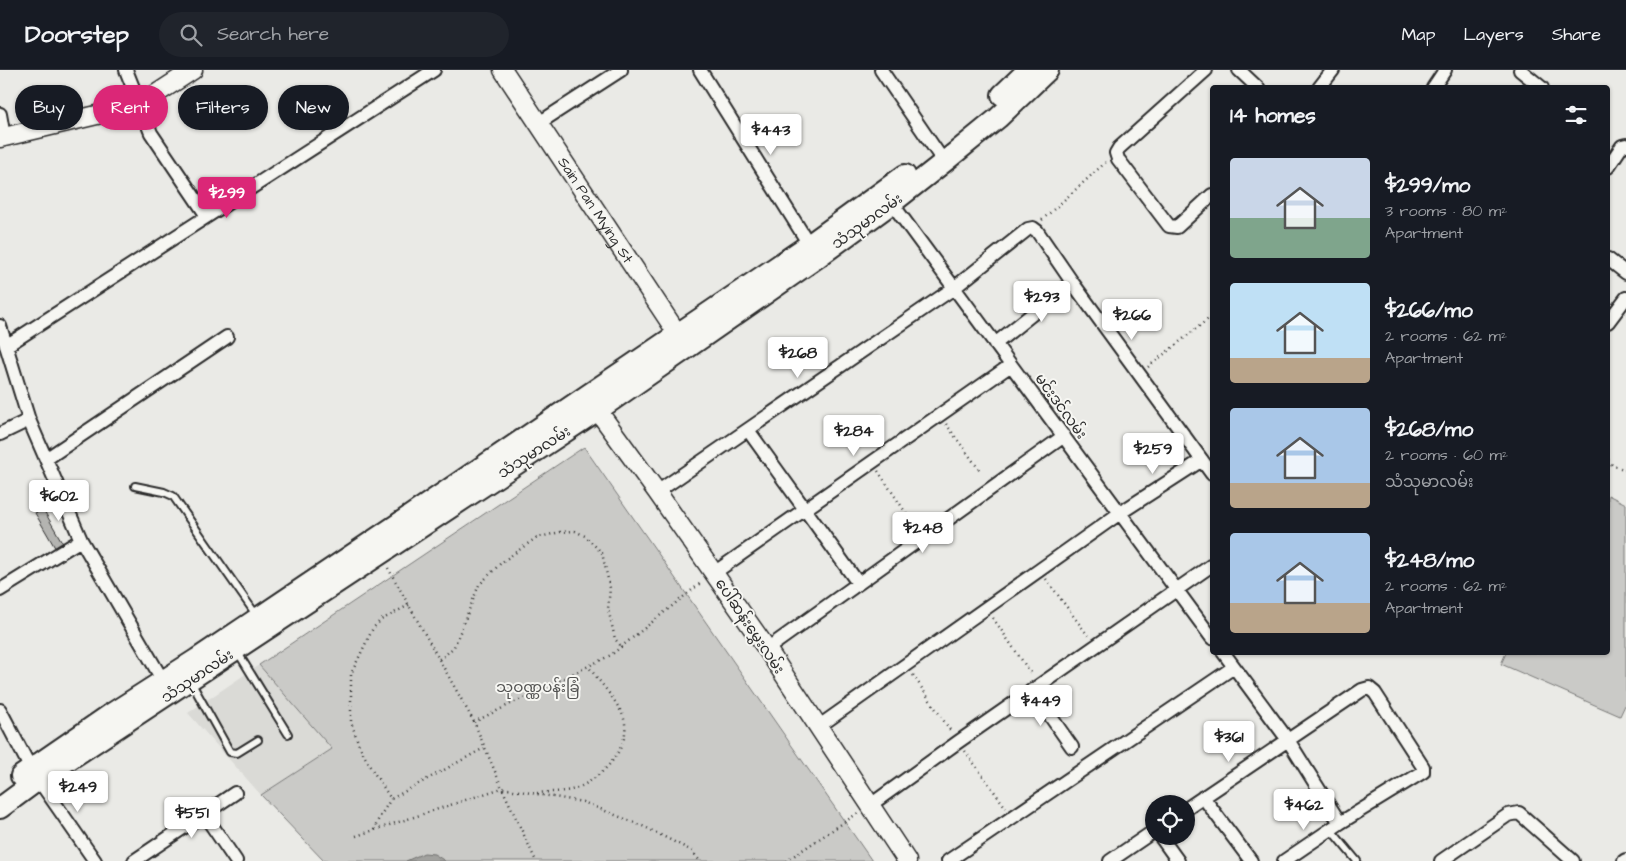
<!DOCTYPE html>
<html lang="en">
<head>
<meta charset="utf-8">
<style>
  body { margin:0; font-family:"Architects Daughter","Noto Sans Myanmar",sans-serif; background:#20242c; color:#f1f3f6; height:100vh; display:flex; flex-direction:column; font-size:19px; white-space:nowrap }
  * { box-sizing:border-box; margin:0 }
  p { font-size:16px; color:#9ea1a6 }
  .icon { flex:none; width:28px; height:28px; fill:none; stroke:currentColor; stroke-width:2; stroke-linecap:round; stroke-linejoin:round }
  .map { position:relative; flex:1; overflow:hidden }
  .details { position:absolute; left:1210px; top:15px; width:400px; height:570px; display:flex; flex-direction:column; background:#171b24; border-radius:5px; box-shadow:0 1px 4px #0004 }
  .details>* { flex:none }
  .guide { position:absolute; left:15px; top:15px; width:475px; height:45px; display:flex; gap:10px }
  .tools { position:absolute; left:1145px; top:725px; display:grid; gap:10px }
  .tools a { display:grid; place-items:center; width:50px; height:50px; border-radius:50%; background:#171b24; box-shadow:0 1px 4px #0004; font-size:25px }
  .price { position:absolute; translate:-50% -42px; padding:0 11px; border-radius:5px; background:#fff; color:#222; font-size:16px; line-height:32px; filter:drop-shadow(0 1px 2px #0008) }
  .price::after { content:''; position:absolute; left:50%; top:30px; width:15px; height:11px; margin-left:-8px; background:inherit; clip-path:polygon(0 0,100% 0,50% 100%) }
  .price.current { background:#db2777; color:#fff }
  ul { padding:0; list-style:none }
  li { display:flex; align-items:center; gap:15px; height:125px; padding:0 20px }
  li span { display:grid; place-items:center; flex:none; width:140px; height:100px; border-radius:5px; color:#555 }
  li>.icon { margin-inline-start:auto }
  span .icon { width:60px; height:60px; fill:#fffc; stroke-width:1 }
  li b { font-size:21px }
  h2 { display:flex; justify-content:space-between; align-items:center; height:60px; padding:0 20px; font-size:21px }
  .chip { padding:0 18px; border-radius:22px; background:#171b24; box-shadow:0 1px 4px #0004; font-size:18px; line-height:45px }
  .chip.current { background:#db2777; color:#fff }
  header { display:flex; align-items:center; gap:30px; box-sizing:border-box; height:70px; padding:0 25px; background:#171b24; border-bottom:1px solid #363941 }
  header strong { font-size:24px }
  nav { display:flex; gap:28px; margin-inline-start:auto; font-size:18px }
  .search { width:350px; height:45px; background:#20242c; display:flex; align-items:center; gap:12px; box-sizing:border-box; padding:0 18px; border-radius:28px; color:#9ea1a6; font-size:19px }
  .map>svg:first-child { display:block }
  .built { fill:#dadad6 }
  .green { fill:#cacac7; stroke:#7a7a79 }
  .water { fill:#a1a19e; stroke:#727270 }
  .building { fill:#b4b4b1; stroke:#2b2b2b }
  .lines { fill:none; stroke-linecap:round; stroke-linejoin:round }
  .lane-casing { stroke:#2b2b2b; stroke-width:10 }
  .street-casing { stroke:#2b2b2b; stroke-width:16 }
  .secondary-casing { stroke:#2b2b2b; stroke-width:21 }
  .primary-casing { stroke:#2b2b2b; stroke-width:24 }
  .path { stroke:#2b2b2b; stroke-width:2.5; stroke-dasharray:1 4; stroke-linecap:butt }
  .lane { stroke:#f6f6f2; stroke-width:6 }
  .street { stroke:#f6f6f2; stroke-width:12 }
  .secondary { stroke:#f6f6f2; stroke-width:18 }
  .primary { stroke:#f6f6f2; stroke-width:20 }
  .labels { text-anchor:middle; stroke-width:4; stroke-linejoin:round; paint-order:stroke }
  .street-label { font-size:15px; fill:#2b2b2b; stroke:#f6f6f2 }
  .park-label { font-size:15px; fill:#535352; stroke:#f6f6f2 }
</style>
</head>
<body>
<header>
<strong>Doorstep</strong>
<div class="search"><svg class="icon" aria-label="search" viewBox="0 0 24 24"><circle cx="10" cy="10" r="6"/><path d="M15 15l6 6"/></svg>Search here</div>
<nav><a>Map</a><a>Layers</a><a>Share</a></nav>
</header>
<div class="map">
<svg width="1626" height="791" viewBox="0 0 1626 791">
  <rect width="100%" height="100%" fill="#eaeae6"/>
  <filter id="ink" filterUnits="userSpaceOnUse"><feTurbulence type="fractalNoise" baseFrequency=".02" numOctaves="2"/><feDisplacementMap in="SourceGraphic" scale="10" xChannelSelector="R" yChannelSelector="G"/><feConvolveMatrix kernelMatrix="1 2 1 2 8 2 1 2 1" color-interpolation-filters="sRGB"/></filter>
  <g filter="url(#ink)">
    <path class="built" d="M259,595L332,679L261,725L188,643Z"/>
    <path class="green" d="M584,377L872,791H324L261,725L332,679L259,595Z
      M1608,425L1626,434V633L1620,646L1501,594L1506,583L1608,582Z"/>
    <path class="water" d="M424,783L434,784L445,791H406Z"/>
    <path class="building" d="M43,439L65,477L57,481L35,443Z"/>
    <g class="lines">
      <defs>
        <path id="lane" d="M135,416L164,422L173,426L257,546
          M237,581L288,664
          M191,612L230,682L237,683L258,670
          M1331,760L1357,791"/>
        <path id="street" d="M126,0L151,63L207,146
          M700,0L812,179
          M881,0L944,92
          M1206,0L1119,78L1116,83L1118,89L1169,156L1177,157L1212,125
          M1239,0L1258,18
          M1520,0L1542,18
          M1319,18L1333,0
          M1433,18L1445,0
          M0,44L4,67
          M539,53L621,0
          M1608,97L1622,76L1626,75
          M888,128L1212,568
          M1608,189L1626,203
          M1608,252L1626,228
          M0,256L29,350L81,470L166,616
          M995,274L1072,212
          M6,276L434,0
          M748,360L858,513
          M0,364L29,350
          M46,389L227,267
          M657,422L954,218L1028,159L1033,158L1037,161L1072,212L1212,404
          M714,503L1011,295
          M0,520L81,470
          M767,579L1064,366
          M1223,582L1288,670L1340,753
          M1032,620L1072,677
          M0,640L31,699L95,791
          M818,657L1120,443L1202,390
          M1203,727L1251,791
          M869,736L958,672L1212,495
          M1186,739L1362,620L1369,618L1375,623L1423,697V702L1340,753L1284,791
          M204,744L236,791
          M1160,766L1178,791
          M134,791L235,723
          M948,791L1234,597
          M1110,791L1154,761
          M1441,791L1508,745L1519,743L1573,791
          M1624,791L1626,790"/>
        <g id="secondary">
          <path id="s1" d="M503,0L685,275"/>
          <path d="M0,68L139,35L193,0"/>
          <path d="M590,330L657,422L767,579L907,791"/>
        </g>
        <path id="primary" d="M1002,25L1028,0
          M21,706L111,644L197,589L395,456L810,174L905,105
          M0,738L38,710L598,340L818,187L892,133L944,92L998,48L1048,0"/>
      </defs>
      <use href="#lane" class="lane-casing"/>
      <use href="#street" class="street-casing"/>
      <use href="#secondary" class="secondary-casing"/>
      <use href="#primary" class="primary-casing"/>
      <path class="path" d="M1042,150L1106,92
        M1148,297L1212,246
        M946,354L981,402
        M1608,390L1612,395L1626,400
        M878,401L908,446
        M388,498L474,652L502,718L536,791
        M1046,509L1089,567
        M409,535L381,550L373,558L351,604V652L359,675L369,695L391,729L484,678
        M993,548L1032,605
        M439,589L443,587L454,577L479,515L502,492L536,468L560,462L575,461L585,466L602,483L610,518L608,539L611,551L615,569L621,576
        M913,605L952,663
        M474,652L611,585L702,512
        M965,681L1006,738
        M537,723C548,722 561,722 571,720C598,713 635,676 623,646C617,631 598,610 588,596
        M374,760L379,748L391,729
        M356,766L502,718L583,732L645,757L692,781L700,791
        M786,791L858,743"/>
      <use href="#lane" class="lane"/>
      <use href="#street" class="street"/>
      <use href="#secondary" class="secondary"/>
      <use href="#primary" class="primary"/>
    </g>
  </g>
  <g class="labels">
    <g class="street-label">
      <text dy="5" stroke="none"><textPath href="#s1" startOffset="168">Sain Pan Mying St</textPath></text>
      <text transform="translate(867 151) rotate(-36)" y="5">သံသုမာလမ်း</text>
      <text transform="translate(1061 336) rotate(54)" y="5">မင်းဒင်လမ်း</text>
      <text transform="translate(534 382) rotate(-33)" y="5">သံသုမာလမ်း</text>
      <text transform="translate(750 556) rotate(56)" y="5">ပေါ်ဆန်းမွှေးလမ်း</text>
      <text transform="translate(197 606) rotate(-34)" y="5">သံသုမာလမ်း</text>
    </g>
    <g class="park-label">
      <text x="538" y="622">သုဝဏ္ဏပန်းခြံ</text>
    </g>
  </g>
</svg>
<div class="tools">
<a><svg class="icon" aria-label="locate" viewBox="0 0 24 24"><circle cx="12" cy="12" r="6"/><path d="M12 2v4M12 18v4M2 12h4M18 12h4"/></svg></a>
</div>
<b class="price" style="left:771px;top:86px">$443</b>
<b class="price current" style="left:227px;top:149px">$299</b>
<b class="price" style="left:1042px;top:253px">$293</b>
<b class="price" style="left:1132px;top:271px">$266</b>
<b class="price" style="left:798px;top:309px">$268</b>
<b class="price" style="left:854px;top:387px">$284</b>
<b class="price" style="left:1153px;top:405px">$259</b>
<b class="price" style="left:59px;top:452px">$602</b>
<b class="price" style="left:923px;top:484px">$248</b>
<b class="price" style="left:1041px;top:657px">$449</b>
<b class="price" style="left:1229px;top:693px">$361</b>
<b class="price" style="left:78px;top:743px">$249</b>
<b class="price" style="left:1304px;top:761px">$462</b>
<b class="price" style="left:192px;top:769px">$551</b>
<div class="guide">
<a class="chip">Buy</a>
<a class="chip current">Rent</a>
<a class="chip">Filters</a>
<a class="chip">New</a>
</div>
<section class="details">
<h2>14 homes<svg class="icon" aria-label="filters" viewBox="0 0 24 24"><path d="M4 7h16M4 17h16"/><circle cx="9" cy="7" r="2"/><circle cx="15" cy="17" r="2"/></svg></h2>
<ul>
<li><span style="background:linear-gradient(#c9d6e8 60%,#7fa58c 0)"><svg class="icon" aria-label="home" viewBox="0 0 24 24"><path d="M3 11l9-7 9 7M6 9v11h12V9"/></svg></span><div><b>$299/mo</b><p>3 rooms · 80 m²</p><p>Apartment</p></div></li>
<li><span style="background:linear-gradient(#bfe0f5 75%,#b9a48a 0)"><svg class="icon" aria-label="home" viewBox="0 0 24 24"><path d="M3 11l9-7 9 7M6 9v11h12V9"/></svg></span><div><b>$266/mo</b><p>2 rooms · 62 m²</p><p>Apartment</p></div></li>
<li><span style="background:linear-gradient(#a9c7e8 75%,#b9a48a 0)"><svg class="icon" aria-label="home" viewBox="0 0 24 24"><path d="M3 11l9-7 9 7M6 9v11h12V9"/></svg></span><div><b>$268/mo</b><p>2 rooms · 60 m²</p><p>သံသုမာလမ်း</p></div></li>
<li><span style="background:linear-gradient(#a9c7e8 70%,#b9a48a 0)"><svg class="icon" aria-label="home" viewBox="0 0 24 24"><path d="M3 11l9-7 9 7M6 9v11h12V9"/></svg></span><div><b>$248/mo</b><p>2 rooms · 62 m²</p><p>Apartment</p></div></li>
</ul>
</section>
</div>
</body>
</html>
